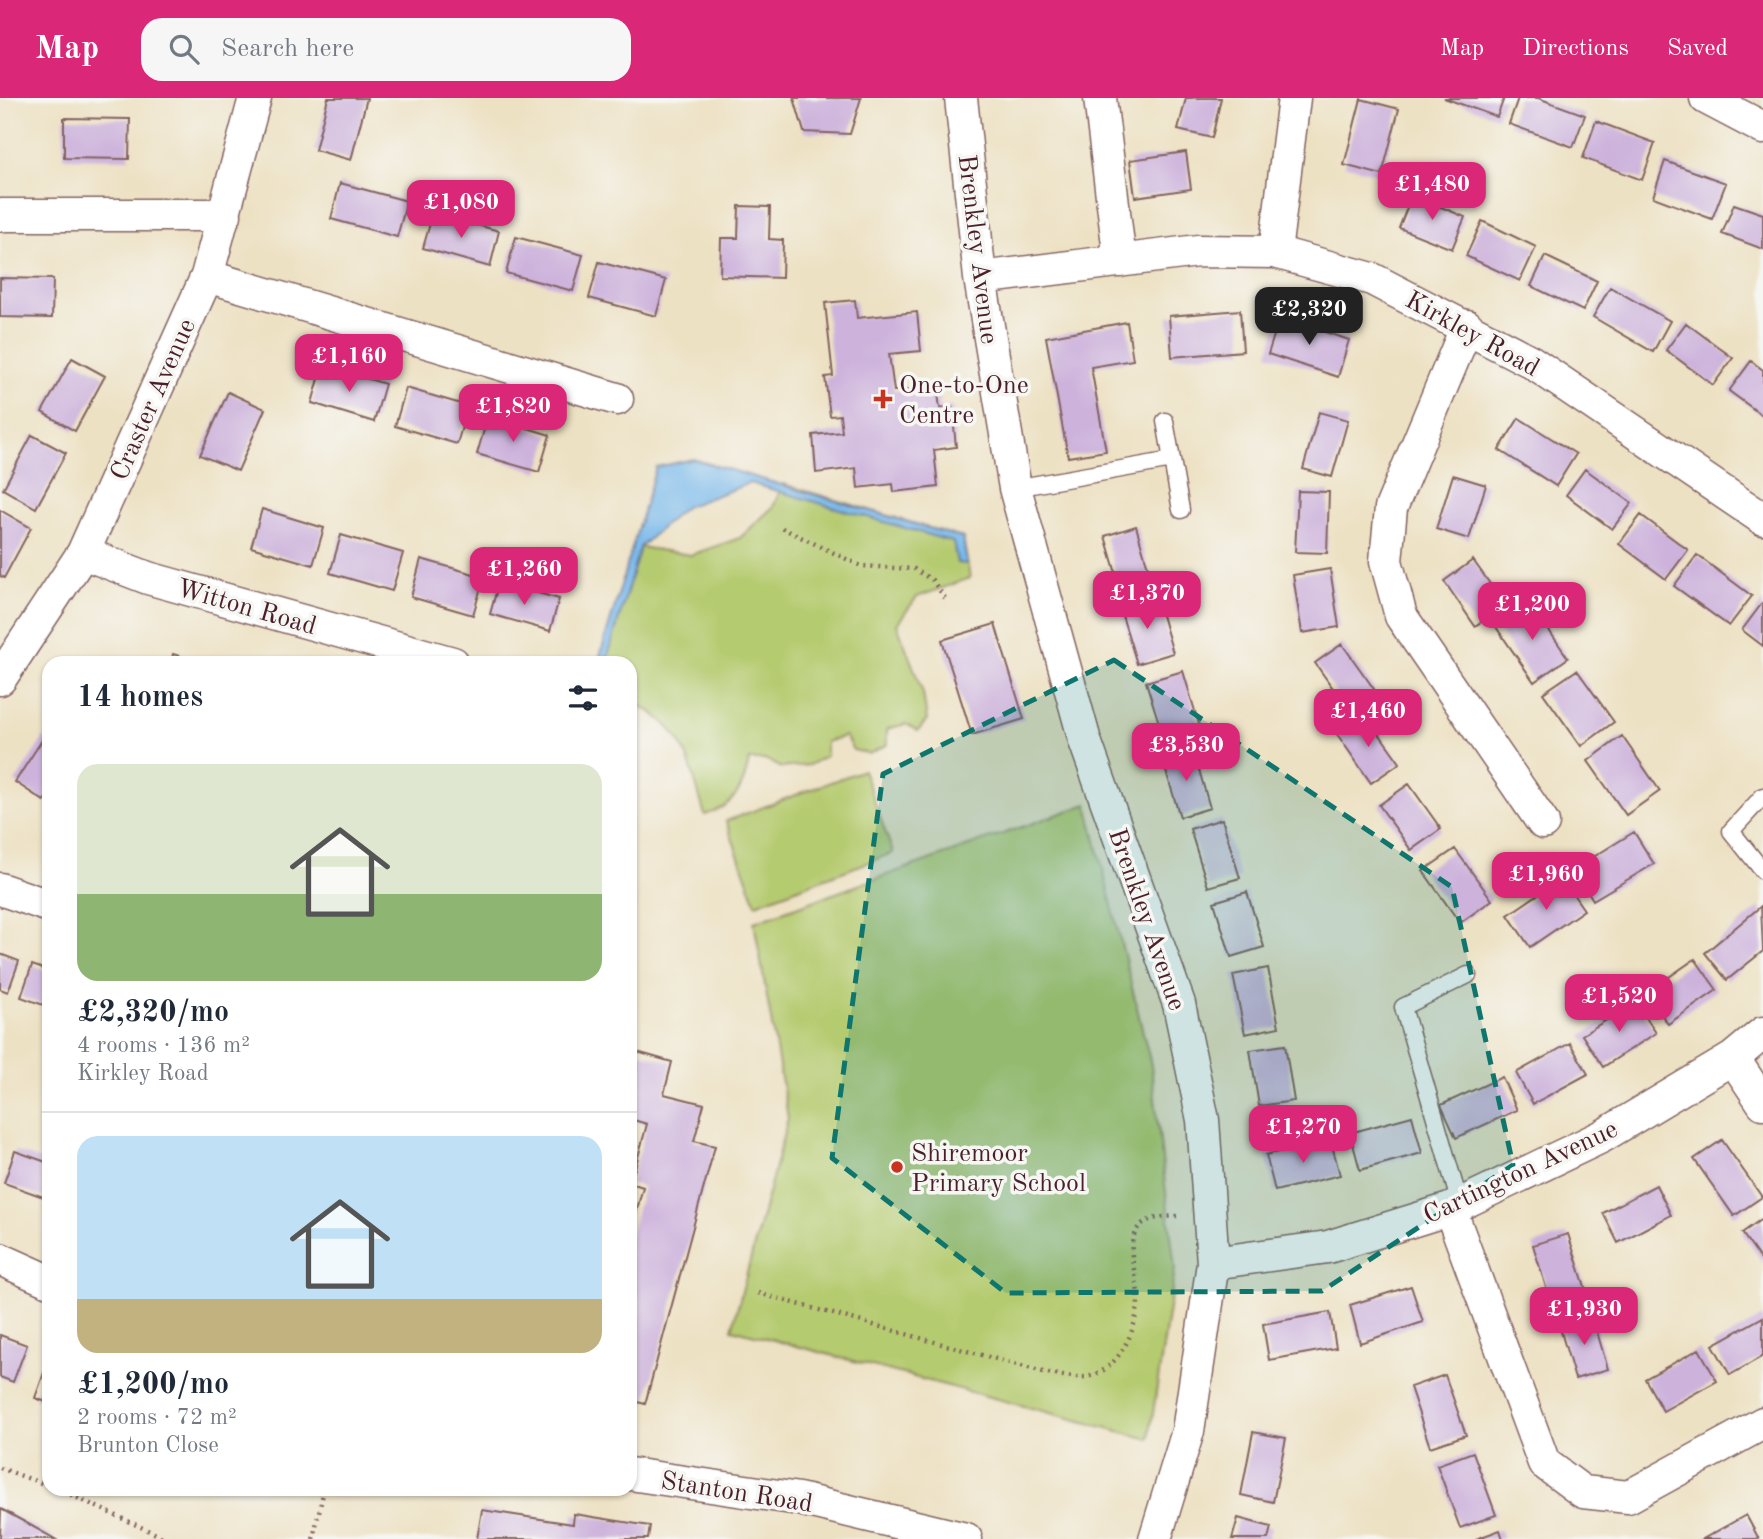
<!DOCTYPE html>
<html lang="en">
<head>
<meta charset="utf-8">
<style>
  body { margin:0; font-family:"Old Standard TT",serif; background:#f6f6f7; color:#1f2937; height:100vh; display:flex; flex-direction:column; font-size:26px; white-space:nowrap }
  * { box-sizing:border-box; margin:0 }
  p { font-size:23px; color:#747a83 }
  .icon { flex:none; width:38px; height:38px; fill:none; stroke:currentColor; stroke-width:2; stroke-linecap:round; stroke-linejoin:round }
  .map { position:relative; flex:1; overflow:hidden }
  .drawer { position:absolute; left:42px; top:558px; width:595px; height:840px; display:flex; flex-direction:column; background:#fff; border-radius:21px; box-shadow:0 2px 5px #0004 }
  .drawer>* { flex:none }
  .price { position:absolute; translate:-50% -60px; padding:0 16px; border-radius:14px; background:#db2777; color:#fff; font-size:23px; line-height:46px; filter:drop-shadow(0 2px 4px #0008) }
  .price::after { content:''; position:absolute; left:50%; top:42px; width:21px; height:16px; margin-left:-10px; background:inherit; clip-path:polygon(0 0,100% 0,50% 100%) }
  .price.active { background:#222; color:#fff }
  ul { padding:0; list-style:none }
  li { display:grid; align-content:center; gap:14px; height:371px; padding:0 35px }
  li+li { border-top:2px solid #e0e1e3 }
  li span { display:grid; place-items:center; height:217px; border-radius:21px; color:#555 }
  li>.icon { margin-inline-start:auto }
  span .icon { width:126px; height:126px; fill:#fffc; stroke-width:1 }
  li b { font-size:30px }
  h2 { display:flex; justify-content:space-between; align-items:center; height:84px; padding:0 35px; font-size:30px }
  header { display:flex; align-items:center; gap:42px; box-sizing:border-box; height:98px; padding:0 35px; background:#db2777; color:#fff }
  header strong { font-size:33px }
  nav { display:flex; gap:38px; margin-inline-start:auto; font-size:24px }
  .search { width:490px; height:63px; background:#f6f6f7; display:flex; align-items:center; gap:18px; box-sizing:border-box; padding:0 24px; border-radius:21px; color:#747a83; font-size:26px }
  .map>svg:first-child { display:block }
  .green { fill:#b5cb70; stroke:#80754e; stroke-width:2 }
  .water { fill:#76b7ea; stroke:#606b8a; stroke-width:2 }
  .building { fill:#cdb3dc }
  .lines { fill:none; stroke-linecap:round; stroke-linejoin:round }
  .lane-casing { stroke:#836360; stroke-width:19 }
  .street-casing { stroke:#836360; stroke-width:35 }
  .path { stroke:#836360; stroke-width:4.5; stroke-dasharray:2 5; stroke-linecap:butt }
  .lane { stroke:#fff; stroke-width:16 }
  .street { stroke:#fff; stroke-width:32 }
  .marked { fill:#0f766e; fill-opacity:0.2; stroke:#0f766e; stroke-width:5; stroke-dasharray:14 9; stroke-linejoin:round }
  .poi-dot { fill:#c8321e; stroke:#f6f6f2; stroke-width:2.5 }
  .labels { text-anchor:middle; stroke-width:7; stroke-linejoin:round; paint-order:stroke }
  .street-label { font-size:26px; fill:#4a1f2b; stroke:#f6f6f2 }
  .poi-label { font-size:26px; fill:#4a1f2b; stroke:#f6f6f2; text-anchor:start }
</style>
</head>
<body>
<header>
<strong>Map</strong>
<div class="search"><svg class="icon" aria-label="search" viewBox="0 0 24 24"><circle cx="10" cy="10" r="6"/><path d="M15 15l6 6"/></svg>Search here</div>
<nav><a>Map</a><a>Directions</a><a>Saved</a></nav>
</header>
<div class="map">
<svg width="1763" height="1441" viewBox="0 0 1763 1441">
  <rect width="100%" height="100%" fill="#f6f6f2"/>
  <filter id="ink" filterUnits="userSpaceOnUse"><feTurbulence type="fractalNoise" baseFrequency=".0143" numOctaves="2"/><feDisplacementMap in="SourceGraphic" scale="14" xChannelSelector="R" yChannelSelector="G"/><feConvolveMatrix kernelMatrix="1 2 1 2 8 2 1 2 1" color-interpolation-filters="sRGB"/></filter>
  <filter id="wash" filterUnits="userSpaceOnUse"><feTurbulence type="fractalNoise" baseFrequency=".00686" numOctaves="4" result="noise"/><feDisplacementMap in="SourceGraphic" scale="28" xChannelSelector="R" yChannelSelector="G"/><feGaussianBlur stdDeviation="1.57" result="paint"/><feColorMatrix in="noise" values="0 0 0 0 0 0 0 0 0 0 0 0 0 0 0 0 0 1.4 0 .05"/><feComposite in="paint" operator="in"/></filter>
  <g filter="url(#wash)">
    <rect width="100%" height="100%" fill="#ede1c3"/>
    <path class="green" d="M783,386L963,440L970,480L917,499L897,526L923,595L927,622L918,633L906,626L887,631V647L869,656L853,652L845,638L826,644V658L809,667L781,670L767,662H749C744,690 734,709 705,717C688,662 687,629 630,602V565H607V560L640,449L691,457L740,440L773,409Z
      M863,672L893,755L756,806L726,723Z
      M1087,706L1151,967L1175,1171L1149,1341L732,1231L788,1020L754,824Z"/>
    <path class="water" d="M693,361L963,440L967,466L957,465L953,444L750,385L685,409L640,449L606,565H598L656,369Z"/>
    <g id="blocks">
      <path class="building" d="M328,0H367L351,62L315,52Z
        M794,0H861L850,36L804,34Z
        M1186,0H1221L1212,40L1178,32Z
        M1444,0H1504L1497,19Z
        M1518,0H1538L1585,17L1573,49L1509,26Z
        M1361,1L1399,11L1382,77L1344,67Z
        M64,20L130,21L129,61L64,60Z
        M1596,23L1655,45L1642,82L1583,60Z
        M1186,54L1191,91L1135,99L1130,62Z
        M1665,63L1726,85L1712,121L1653,99Z
        M340,85L407,103L397,139L331,121Z
        M1412,97L1465,119L1452,151L1399,130Z
        M1734,106L1763,116V151L1722,136Z
        M739,108L770,109L769,141L783,142L782,180L720,178L721,140H738Z
        M433,115L499,133L490,169L423,150Z
        M1482,123L1536,149L1520,183L1466,158Z
        M516,139L583,157L573,193L506,175Z
        M1545,158L1597,183L1583,213L1531,188Z
        M599,164L666,182L656,218L589,200Z
        M0,180L53,181L52,220L0,219Z
        M1610,189L1670,223L1653,254L1593,219Z
        M855,202L857,220L917,214L921,253L889,256L894,293L937,289L940,310L952,309L956,349L934,352L938,389L894,394L893,386L858,390L856,370L816,375L813,337L842,334L840,317L830,318L825,279L833,278L825,205Z
        M1240,212L1243,253L1172,259L1169,218Z
        M1280,219L1349,242L1338,279L1268,256Z
        M1127,224L1133,262L1091,269L1106,353L1068,359L1046,239Z
        M1686,225L1733,260L1713,287L1666,252Z
        M72,260L105,278L75,333L42,314Z
        M1751,263L1763,272V318L1729,293Z
        M323,267L385,286L374,324L312,305Z
        M406,290L468,308L457,346L395,328Z
        M228,294L265,311L238,373L200,357Z
        M1319,314L1348,322L1332,379L1303,371Z
        M488,318L550,337L539,374L477,356Z
        M1519,320L1576,356L1556,388L1499,352Z
        M32,337L66,355L36,410L3,391Z
        M1585,371L1632,405L1612,431L1566,397Z
        M1453,377L1486,387L1469,441L1436,431Z
        M1298,393L1329,394L1327,455L1295,454Z
        M262,411L324,430L313,467L251,449Z
        M0,412L31,430L4,480L0,478Z
        M1641,417L1688,452L1666,481L1619,446Z
        M1136,428L1151,480L1120,489L1105,438Z
        M341,437L403,455L392,493L330,475Z
        M1697,457L1752,498L1729,528L1674,488Z
        M421,461L484,479L473,517L411,499Z
        M1473,462L1505,507L1475,528L1444,483Z
        M1330,471L1339,529L1302,535L1293,477Z
        M499,484L559,501L550,533L490,516Z
        M1157,500L1173,555L1137,566L1120,511Z
        M1763,504V548L1742,532Z
        M1530,505L1568,560L1534,584L1496,529Z
        M995,526L1024,621L972,637L942,542Z
        M1342,546L1374,591L1347,610L1315,565Z
        M173,556L201,565H171Z
        M1577,572L1614,624L1581,648L1543,595Z
        M1183,573L1200,630L1164,641L1146,584Z
        M1365,616L1400,665L1371,685L1337,636Z
        M1622,638L1660,693L1626,717L1588,663Z
        M44,639L49,643V695L44,703L15,684Z
        M1193,651L1210,710L1180,719L1162,660Z
        M1409,686L1441,731L1411,752L1379,707Z
        M1222,721L1240,780L1208,789L1190,731Z
        M1634,734L1654,766L1593,802L1574,771Z
        M1455,751L1492,802L1460,825L1423,773Z
        M1562,780L1584,812L1530,849L1508,817Z
        M1247,794L1264,849L1231,859L1214,804Z
        M1761,808L1763,853L1727,882L1705,855Z
        M0,856L19,863L8,894L0,891Z
        M1695,861L1717,892L1668,926L1646,895Z
        M32,867L49,873V909L21,899Z
        M1268,870L1279,929L1245,936L1233,877Z
        M1636,904L1656,935L1603,969L1582,937Z
        M1570,945L1588,976L1533,1006L1516,975Z
        M1285,947L1294,1003L1259,1008L1250,952Z
        M630,952L672,964L664,996L704,1006L694,1043L715,1048L645,1306L630,1302V1138L643,1089L631,1085L647,1026L630,1021Z
        M1502,979L1517,1012L1456,1040L1441,1007Z
        M1412,1018L1422,1055L1360,1072L1350,1035Z
        M1330,1040L1340,1077L1275,1093L1266,1057Z
        M1722,1042L1762,1099L1734,1118L1694,1061Z
        M15,1053L49,1065V1101L4,1085Z
        M1656,1087L1671,1117L1618,1145L1603,1115Z
        M1763,1120V1165L1742,1135Z
        M1568,1136L1588,1198L1552,1209L1533,1147Z
        M1411,1188L1423,1224L1360,1245L1350,1207Z
        M1330,1214L1336,1250L1269,1262L1263,1226Z
        M1592,1217L1608,1271L1575,1281L1559,1227Z
        M1763,1219V1258L1730,1277L1713,1247Z
        M0,1237L27,1247L13,1284L0,1279Z
        M1699,1251L1717,1283L1663,1313L1645,1281Z
        M49,1261V1305L35,1300Z
        M1445,1277L1466,1337L1430,1349L1410,1289Z
        M1253,1334L1286,1340L1273,1404L1241,1397Z
        M1473,1354L1496,1417L1460,1430L1437,1367Z
        M1,1411L30,1427L55,1441H0Z
        M482,1412L573,1426L574,1416L650,1428L648,1441H477Z
        M1746,1417L1759,1441H1703Z
        M1238,1420L1271,1429L1268,1441H1232Z
        M1500,1432L1503,1441H1476Z"/>
    </g>
  </g>
  <g filter="url(#ink)">
    <use href="#blocks" fill-opacity="0" stroke="#836360" stroke-width="2"/>
    <g class="lines">
      <defs>
        <path id="lane" d="M1165,323L1181,412
          M1015,390L1172,362
          M1763,698L1731,733L1763,773
          M1460,1106L1403,909L1468,877"/>
        <path id="street" d="M961,0L980,180L1015,390L1085,643L1179,906L1203,1022L1213,1165L1188,1333L1155,1441
          M1100,0L1120,163
          M1706,0L1763,30
          M0,117H225
          M1275,154L1294,0
          M207,178L617,301
          M980,180L1198,153L1275,154L1372,181L1530,263L1763,421
          M1467,228L1391,410L1386,463L1401,518L1543,725
          M83,455L148,480L453,565
          M0,581L83,455L207,178L255,0
          M0,791L49,808
          M1733,960L1763,1005
          M1450,1111L1544,1365L1583,1394L1628,1399L1763,1325
          M0,1161L49,1183
          M1213,1165L1328,1149L1450,1111L1601,1039L1733,960L1763,935
          M630,1376L799,1401L966,1441"/>
      </defs>
      <use href="#lane" class="lane-casing"/>
      <use href="#street" class="street-casing"/>
      <path class="path" d="M782,430L861,468L914,471L932,482L945,500
        M758,1195L1043,1274C1057,1277 1072,1280 1086,1279C1119,1274 1139,1228 1138,1199C1138,1179 1126,1154 1135,1135C1142,1119 1162,1119 1177,1118
        M0,1370L49,1388
        M58,1391L167,1441
        M313,1441L324,1391"/>
      <use href="#lane" class="lane"/>
      <use href="#street" class="street"/>
    </g>
  </g>
  <path class="marked" d="M1114,562L1452,789L1513,1067L1322,1193L1006,1195L832,1060L883,676Z"/>
  <g class="poi-dot">
    <path d="M879.5 290.5h7v7h7v7h-7v7h-7v-7h-7v-7h7z"/>
    <circle cx="897" cy="1069" r="7"/>
  </g>
  <g class="labels">
    <g class="street-label">
      <text transform="translate(979 151) rotate(83)" y="9">Brenkley Avenue</text>
      <text transform="translate(1473 235) rotate(29)" y="9">Kirkley Road</text>
      <text transform="translate(152 301) rotate(-66)" y="9">Craster Avenue</text>
      <text transform="translate(247 508) rotate(16)" y="9">Witton Road</text>
      <text transform="translate(1148 821) rotate(71)" y="9">Brenkley Avenue</text>
      <text transform="translate(1520 1073) rotate(-25)" y="9">Cartington Avenue</text>
      <text transform="translate(737 1393) rotate(9)" y="9">Stanton Road</text>
    </g>
    <g class="poi-label">
      <text x="899" y="295">One-to-One<tspan x="899" dy="30">Centre</tspan></text>
      <text x="911" y="1063">Shiremoor<tspan x="911" dy="30">Primary School</tspan></text>
    </g>
  </g>
</svg>
<b class="price" style="left:1432px;top:124px">£1,480</b>
<b class="price" style="left:461px;top:142px">£1,080</b>
<b class="price active" style="left:1309px;top:249px">£2,320</b>
<b class="price" style="left:349px;top:296px">£1,160</b>
<b class="price" style="left:513px;top:346px">£1,820</b>
<b class="price" style="left:524px;top:509px">£1,260</b>
<b class="price" style="left:1147px;top:533px">£1,370</b>
<b class="price" style="left:1532px;top:544px">£1,200</b>
<b class="price" style="left:1368px;top:651px">£1,460</b>
<b class="price" style="left:1186px;top:685px">£3,530</b>
<b class="price" style="left:1546px;top:814px">£1,960</b>
<b class="price" style="left:1619px;top:936px">£1,520</b>
<b class="price" style="left:1303px;top:1067px">£1,270</b>
<b class="price" style="left:1584px;top:1249px">£1,930</b>
<section class="drawer">
<h2>14 homes<svg class="icon" aria-label="filters" viewBox="0 0 24 24"><path d="M4 7h16M4 17h16"/><circle cx="9" cy="7" r="2"/><circle cx="15" cy="17" r="2"/></svg></h2>
<ul>
<li><span style="background:linear-gradient(#dfe7d0 60%,#8fb573 0)"><svg class="icon" aria-label="home" viewBox="0 0 24 24"><path d="M3 11l9-7 9 7M6 9v11h12V9"/></svg></span><div><b>£2,320/mo</b><p>4 rooms · 136 m²</p><p>Kirkley Road</p></div></li>
<li><span style="background:linear-gradient(#bfe0f5 75%,#c2b280 0)"><svg class="icon" aria-label="home" viewBox="0 0 24 24"><path d="M3 11l9-7 9 7M6 9v11h12V9"/></svg></span><div><b>£1,200/mo</b><p>2 rooms · 72 m²</p><p>Brunton Close</p></div></li>
</ul>
</section>
</div>
</body>
</html>
